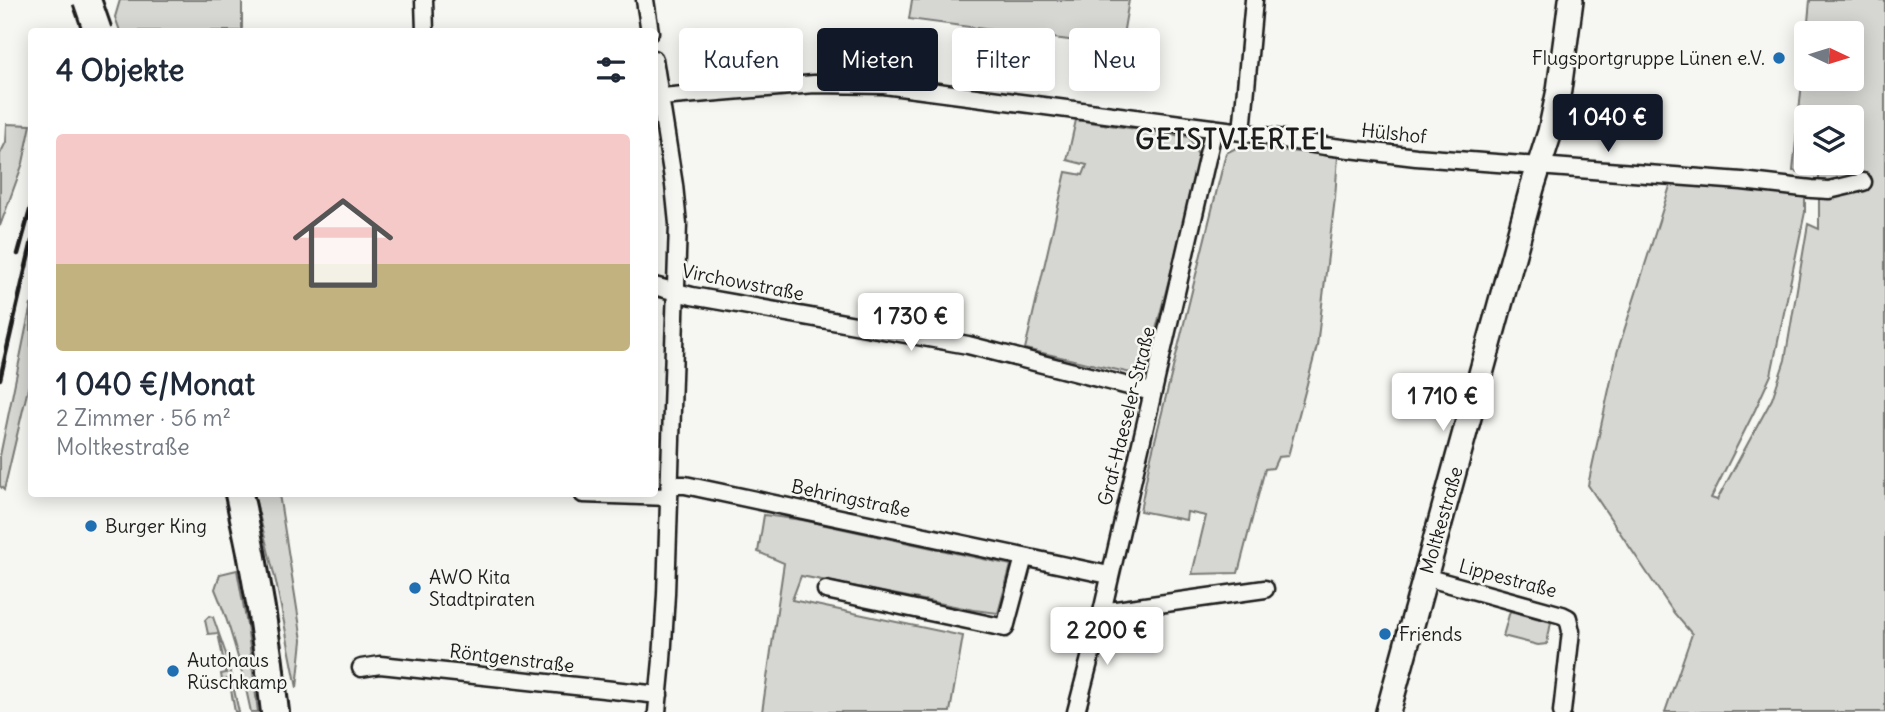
<!DOCTYPE html>
<html lang="de">
<head>
<meta charset="utf-8">
<style>
  body { margin:0; font-family:Delius,sans-serif; background:#f6f6f7; color:#1f2937; height:100vh; display:flex; flex-direction:column; font-size:26px; white-space:nowrap }
  * { box-sizing:border-box; margin:0 }
  p { font-size:23px; color:#747a83 }
  .icon { flex:none; width:38px; height:38px; fill:none; stroke:currentColor; stroke-width:2; stroke-linecap:round; stroke-linejoin:round }
  .map { position:relative; flex:1; overflow:hidden }
  .sheet { position:absolute; left:28px; top:28px; width:630px; height:469px; display:flex; flex-direction:column; background:#fff; border-radius:7px; box-shadow:0 4px 18px #0003 }
  .sheet>* { flex:none }
  .top-card { position:absolute; left:679px; top:28px; width:665px; height:63px; display:flex; gap:14px }
  .needle { width:46px; rotate:94deg }
  .controls { position:absolute; left:1794px; top:21px; display:grid; gap:14px }
  .controls a { display:grid; place-items:center; width:70px; height:70px; border-radius:7px; background:#fff; box-shadow:0 4px 18px #0003; font-size:35px }
  .price { position:absolute; translate:-50% -60px; padding:0 16px; border-radius:7px; background:#fff; color:#222; font-size:23px; line-height:46px; filter:drop-shadow(0 2px 4px #0008) }
  .price::after { content:''; position:absolute; left:50%; top:42px; width:21px; height:16px; margin-left:-10px; background:inherit; clip-path:polygon(0 0,100% 0,50% 100%) }
  .price.active { background:#111827; color:#fff }
  ul { padding:0; list-style:none }
  li { display:grid; align-content:center; gap:14px; height:371px; padding:0 28px }
  li span { display:grid; place-items:center; height:217px; border-radius:7px; color:#555 }
  li>.icon { margin-inline-start:auto }
  span .icon { width:126px; height:126px; fill:#fffc; stroke-width:1 }
  li b { font-size:30px }
  h2 { display:flex; justify-content:space-between; align-items:center; height:84px; padding:0 28px; font-size:30px }
  .chip { padding:0 24px; border-radius:7px; background:#fff; box-shadow:0 4px 18px #0003; font-size:24px; line-height:63px }
  .chip.active { background:#111827; color:#fff }
  .map>svg:first-child { display:block }
  .green { fill:#d6d6d2; stroke:#797977; stroke-width:2; fill-rule:evenodd }
  .lines { fill:none; stroke-linecap:round; stroke-linejoin:round }
  .street-casing { stroke:#1c1c1c; stroke-width:21 }
  .secondary-casing { stroke:#1c1c1c; stroke-width:28 }
  .primary-casing { stroke:#1c1c1c; stroke-width:32 }
  .street { stroke:#f6f6f2; stroke-width:16 }
  .secondary { stroke:#f6f6f2; stroke-width:23 }
  .primary { stroke:#f6f6f2; stroke-width:26 }
  .rail { stroke:#1c1c1c; stroke-width:4.5 }
  .primary-bridge-casing { stroke:#1c1c1c; stroke-width:32; stroke-linecap:butt }
  .primary-bridge { stroke:#f6f6f2; stroke-width:26 }
  .poi-dot { fill:#1f6fb2; stroke:#f6f6f2; stroke-width:2.5 }
  .labels { text-anchor:middle; stroke-width:5; stroke-linejoin:round; paint-order:stroke }
  .poi-label { font-size:19px; fill:#1c1c1c; stroke:#f6f6f2; text-anchor:start }
  .street-label { font-size:19px; fill:#1c1c1c; stroke:#f6f6f2 }
  .district-label { font-size:26px; font-weight:bold; letter-spacing:2px; fill:#1c1c1c; stroke:#f6f6f2 }
</style>
</head>
<body>
<div class="map">
<svg width="1885" height="712" viewBox="0 0 1885 712">
  <rect width="100%" height="100%" fill="#f6f6f2"/>
  <filter id="ink" filterUnits="userSpaceOnUse"><feTurbulence type="fractalNoise" baseFrequency=".0143" numOctaves="2"/><feDisplacementMap in="SourceGraphic" scale="14" xChannelSelector="R" yChannelSelector="G"/><feConvolveMatrix kernelMatrix="1 2 1 2 8 2 1 2 1" color-interpolation-filters="sRGB"/></filter>
  <g filter="url(#ink)">
    <path class="green" d="M120,0H242V31H120L115,17Z
      M912,0H1129L1121,47L909,19Z
      M1810,0H1885V712H1665L1692,634L1674,613L1588,485L1617,353L1671,183L1805,195V212L1771,375L1755,410L1711,498L1717,500L1772,399L1785,360L1808,224L1819,229V175L1793,171L1806,43V79H1852V33H1807ZM1806,117H1852V163H1806Z
      M1076,120L1189,137L1200,159L1144,376L1025,349L1066,172L1083,175L1087,165L1067,160Z
      M7,124L31,125L23,163L0,226V154L6,142Z
      M1240,146L1338,156L1335,198L1317,346L1288,456L1278,457L1273,468L1265,469L1238,573L1192,574L1206,516L1187,512L1186,520L1140,511L1149,465L1226,153Z
      M31,304V376L4,490L0,486V456Z
      M254,494H279L302,640L297,688L276,582Z
      M764,515L802,520L1011,565L998,613L974,610L801,576L792,600L963,636L950,712H762L784,563L758,552Z
      M237,570L247,625L258,712H251C242,669 232,629 215,589L220,574Z
      M1510,611L1551,622L1547,644L1538,645L1503,636Z
      M209,616L213,617L226,654L239,712H235L229,679L222,680L221,674L226,673L218,633L208,634L205,620Z"/>
    <g class="lines">
      <defs>
        <path id="street" d="M424,0L425,32
          M645,0L650,32
          M654,59L674,185L678,224L666,594L662,660L657,712
          M661,97L814,84L884,85L1242,132L1325,146L1416,157L1742,181L1812,189L1829,190L1863,182
          M1242,132L1254,0
          M654,286L692,296L968,345L1152,392
          M670,485H685L1109,575
          M583,494L669,497
          M1425,577L1562,615L1568,618L1571,631L1562,712
          M826,590L1005,628L1024,557
          M1102,612L1265,589
          M361,668L380,665L390,666L659,695
          M1076,712L1102,612L1214,128"/>
        <path id="secondary" d="M1388,712L1532,188L1550,132L1559,90L1571,0"/>
        <path id="primary" d="M239,494C255,566 267,638 275,712"/>
      </defs>
      <use href="#street" class="street-casing"/>
      <use href="#secondary" class="secondary-casing"/>
      <use href="#primary" class="primary-casing"/>
      <use href="#street" class="street"/>
      <use href="#secondary" class="secondary"/>
      <use href="#primary" class="primary"/>
      <path class="rail" d="M91,32L101,0
        M18,254L32,203
        M0,379L32,241"/>
      <defs>
        <path id="primary-bridge" d="M87,0L98,32"/>
      </defs>
      <use href="#primary-bridge" class="primary-bridge-casing"/>
      <use href="#primary-bridge" class="primary-bridge"/>
    </g>
  </g>
  <g class="poi-dot">
    <circle cx="1779" cy="58" r="7"/>
    <circle cx="91" cy="526" r="7"/>
    <circle cx="415" cy="588" r="7"/>
    <circle cx="1385" cy="634" r="7"/>
    <circle cx="173" cy="671" r="7"/>
  </g>
  <g class="labels">
    <g class="poi-label">
      <text x="1765" y="65" text-anchor="end">Flugsportgruppe Lünen e.V.</text>
      <text x="105" y="533">Burger King</text>
      <text x="429" y="584">AWO Kita<tspan x="429" dy="22">Stadtpiraten</tspan></text>
      <text x="1399" y="641">Friends</text>
      <text x="187" y="667">Autohaus<tspan x="187" dy="22">Rüschkamp</tspan></text>
    </g>
    <g class="street-label">
      <text transform="translate(1394 133) rotate(6)" y="7">Hülshof</text>
      <text transform="translate(743 282) rotate(11)" y="7">Virchowstraße</text>
      <text transform="translate(1126 416) rotate(-76)" y="7">Graf-Haeseler-Straße</text>
      <text transform="translate(851 498) rotate(12)" y="7">Behringstraße</text>
      <text transform="translate(1441 520) rotate(-74)" y="7">Moltkestraße</text>
      <text transform="translate(1508 578) rotate(15)" y="7">Lippestraße</text>
      <text transform="translate(512 658) rotate(7)" y="7">Röntgenstraße</text>
    </g>
    <g class="district-label">
      <text x="1235" y="149">GEISTVIERTEL</text>
    </g>
  </g>
</svg>
<div class="controls">
<a><svg class="needle" viewBox="-14 -14 28 28"><path d="M0-13l5 13h-10z" fill="#e53935"/><path d="M0 13l5-13h-10z" fill="#747a83"/></svg></a>
<a><svg class="icon" aria-label="layers" viewBox="0 0 24 24"><path d="M12 4l9 5-9 5-9-5zM3 14l9 5 9-5"/></svg></a>
</div>
<b class="price active" style="left:1608px;top:154px">1 040 €</b>
<b class="price" style="left:911px;top:353px">1 730 €</b>
<b class="price" style="left:1443px;top:433px">1 710 €</b>
<b class="price" style="left:1107px;top:667px">2 200 €</b>
<div class="top-card">
<a class="chip">Kaufen</a>
<a class="chip active">Mieten</a>
<a class="chip">Filter</a>
<a class="chip">Neu</a>
</div>
<section class="sheet">
<h2>4 Objekte<svg class="icon" aria-label="filters" viewBox="0 0 24 24"><path d="M4 7h16M4 17h16"/><circle cx="9" cy="7" r="2"/><circle cx="15" cy="17" r="2"/></svg></h2>
<ul>
<li><span style="background:linear-gradient(#f6c9c9 60%,#c2b280 0)"><svg class="icon" aria-label="home" viewBox="0 0 24 24"><path d="M3 11l9-7 9 7M6 9v11h12V9"/></svg></span><div><b>1 040 €/Monat</b><p>2 Zimmer · 56 m²</p><p>Moltkestraße</p></div></li>
</ul>
</section>
</div>
</body>
</html>
